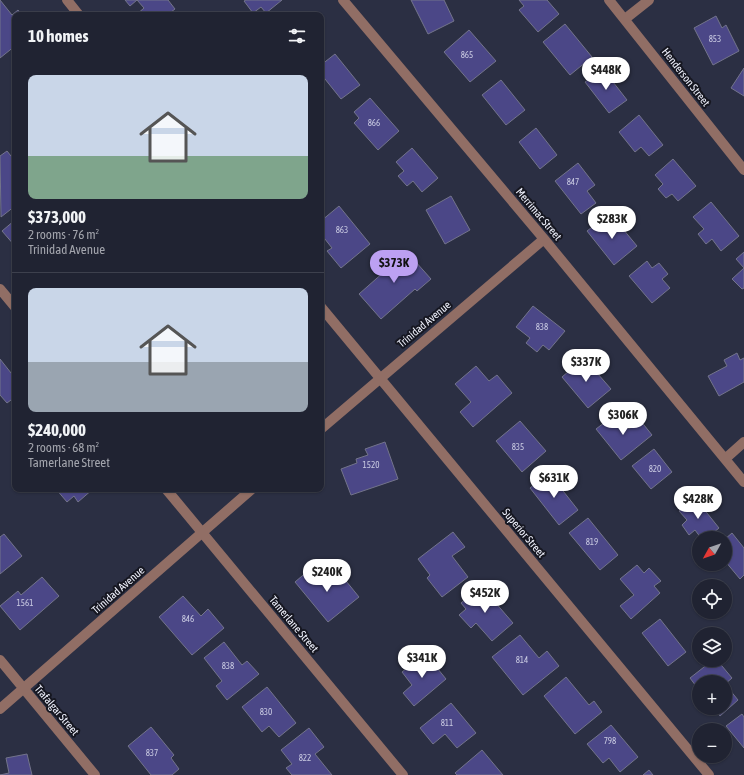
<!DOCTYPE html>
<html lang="en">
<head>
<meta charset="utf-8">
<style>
  body { margin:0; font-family:"Asap Condensed",sans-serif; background:#282b3a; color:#f1f3f6; height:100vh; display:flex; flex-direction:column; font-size:15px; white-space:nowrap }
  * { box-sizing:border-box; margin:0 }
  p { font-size:13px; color:#a2a4ac }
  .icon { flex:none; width:22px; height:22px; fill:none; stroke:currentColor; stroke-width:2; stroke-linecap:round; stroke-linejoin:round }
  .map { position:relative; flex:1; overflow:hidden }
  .details { position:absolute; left:12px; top:12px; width:312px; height:480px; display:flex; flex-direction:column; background:#202332; border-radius:8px; box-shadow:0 1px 3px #0004,0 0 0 1px #3d404d }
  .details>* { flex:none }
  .needle { width:26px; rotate:230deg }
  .fabs { position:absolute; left:692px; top:531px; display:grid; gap:8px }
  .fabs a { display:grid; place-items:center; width:40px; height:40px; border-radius:50%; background:#202332; box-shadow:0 1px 3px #0004,0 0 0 1px #3d404d; font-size:20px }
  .price { position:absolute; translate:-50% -34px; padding:0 9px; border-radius:14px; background:#fff; color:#222; font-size:13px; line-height:26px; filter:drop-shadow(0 1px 2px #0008) }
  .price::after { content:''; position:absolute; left:50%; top:24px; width:12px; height:9px; margin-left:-6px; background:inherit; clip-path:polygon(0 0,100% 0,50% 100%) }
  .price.current { background:#bca0f2; color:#111 }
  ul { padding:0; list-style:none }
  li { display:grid; align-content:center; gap:8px; height:212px; padding:0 16px }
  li+li { border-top:1px solid #3d404d }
  li span { display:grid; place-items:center; height:124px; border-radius:8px; color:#555 }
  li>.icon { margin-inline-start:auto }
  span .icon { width:72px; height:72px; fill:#fffc; stroke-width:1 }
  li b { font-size:17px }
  h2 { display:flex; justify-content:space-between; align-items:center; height:48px; padding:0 16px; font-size:17px }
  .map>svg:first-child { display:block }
  .building { fill:#4b4787; stroke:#73748b }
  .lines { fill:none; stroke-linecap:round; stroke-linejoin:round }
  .minor { stroke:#916e65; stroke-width:10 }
  .labels { text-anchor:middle; stroke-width:4; stroke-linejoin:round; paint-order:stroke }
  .number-label { font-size:9px; fill:#c8c9e1 }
  .street-label { font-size:11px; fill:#f2f4ff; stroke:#161721 }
</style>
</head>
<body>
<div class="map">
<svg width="744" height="775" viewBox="0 0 744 775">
  <rect width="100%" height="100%" fill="#2b2f43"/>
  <path class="building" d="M0,0L12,15L18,10L22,15H15V46L0,58Z
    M125,0H137L130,6Z
    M137,0H168L175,9L167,15H136L144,8Z
    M246,0H282L266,13L261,7L253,13L244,1Z
    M411,0H444L454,21L428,34Z
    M519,0H547L559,14L538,32L519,10L524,6Z
    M716,16L722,28L726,25L739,51L713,65L694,28Z
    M565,24L592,57L570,75L543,42Z
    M469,30L496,61L470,82L444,52Z
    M335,54L360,85L341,99L321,74V65Z
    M744,68V96L731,88Z
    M603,69L627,100L609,113L585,82Z
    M501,80L525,110L506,125L482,95Z
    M370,98L399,131L378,150L354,123L359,118L354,112Z
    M639,115L663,145L649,156L641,147L635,152L619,132Z
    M536,128L557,155L540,169L519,142Z
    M412,148L438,178L422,192L413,181L407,186L398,176L404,171L396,162Z
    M7,151L15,161V206L1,217L0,156Z
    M673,159L696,186L678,201L672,194L666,198L658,189L663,184L655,175Z
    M578,163L595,185L587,191L596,203L581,214L555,181Z
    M451,196L470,230L445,244L426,210Z
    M711,202L739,236L721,251L712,239L706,244L698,234L704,229L693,217Z
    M339,206L370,244L341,268L327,251L332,248L321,234V221Z
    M605,217L613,227L618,223L637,246L614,265L587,231Z
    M15,220V246L2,231Z
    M407,252L431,279L417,291L415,289L381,319L359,294L385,271L381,266L396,253L400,258Z
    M744,252V268L736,259Z
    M647,261L652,268L659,263L668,274L662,279L670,288L652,303L629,276Z
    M744,268V288L742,289L732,279Z
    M533,306L565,331L549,350L543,345L537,352L526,343L530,338L516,327Z
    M737,353L740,360L744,358V382L719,396L708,376L727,366L724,360Z
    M584,358L611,389L588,408L562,377Z
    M0,359L15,378V397L7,403L0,395Z
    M476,366L489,381L497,375L512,393L473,427L460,412L471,402L455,384Z
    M617,413L629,429L640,420L652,435L621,460L596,429Z
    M520,421L546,451L522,472L496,441Z
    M385,442L398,479L351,495L341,469L357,463L356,459L368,455L365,449Z
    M654,449L672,472L651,489L632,466Z
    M549,473L578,510L559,525L530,488Z
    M56,489H93L78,502L74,496L67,502Z
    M695,498L719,528L707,538H701L695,530L689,535L682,525L687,520L679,511Z
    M588,518L618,555L600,570L569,533Z
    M453,532L465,547L452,556L468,577L442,597L427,578L430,575L418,559Z
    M732,533L744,548V575L740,579L725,561V539Z
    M4,534L22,556L0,574V537Z
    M316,564L333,584L342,576L359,597L328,622L295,582Z
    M637,565L644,573L649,568L661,581L654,586L660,593L631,619L620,606L634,595L620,579Z
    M42,577L59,596L20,630L0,606L18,591L21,595Z
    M481,586L513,623L492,641L476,623L471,628L459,615L466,609L461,603Z
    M183,596L201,616L208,609L224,628L192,655L159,617Z
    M660,619L686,652L668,666L642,633Z
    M520,635L539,658L547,651L559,666L523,695L492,657Z
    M224,642L242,665L247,661L259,674L227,700L216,686L222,681L204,658Z
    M425,653L446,679L414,706L403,693L412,685L402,672Z
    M713,660H717L732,678L725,684L738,700L720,716L714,708H725V682H699V690L690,678Z
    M566,677L589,705L594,701L602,712L575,734L544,696Z
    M267,687L296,723L279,737L269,726L262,732L242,707Z
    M451,703L476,733L457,748L445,734L433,744L420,728Z
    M742,714L744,717V748L726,726Z
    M611,725L638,757L620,772L609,758L603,763L587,744Z
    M151,727L174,755L171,758L179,769L172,775H151L128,746Z
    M309,728L324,747L315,754L332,775H292L286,768L292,764L281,750Z
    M482,750L503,775H457L455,773Z
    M27,754L32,775H0L9,773L6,758Z
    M649,770L653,775H643Z"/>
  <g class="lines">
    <path class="minor" d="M67,0L79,15
      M343,0L544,239L744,482
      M609,0L744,170
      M625,19L649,0
      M0,289L15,307
      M321,307L709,775
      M321,429L544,239
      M725,459L744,442
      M166,489L403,775
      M0,660L95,775
      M0,709L252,489"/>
  </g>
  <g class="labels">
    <g class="number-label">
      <text x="715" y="42">853</text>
      <text x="467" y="58">865</text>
      <text x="374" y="126">866</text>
      <text x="573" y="185">847</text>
      <text x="342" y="233">863</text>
      <text x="542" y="330">838</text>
      <text x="518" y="450">835</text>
      <text x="371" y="468">1520</text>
      <text x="655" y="472">820</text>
      <text x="592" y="545">819</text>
      <text x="25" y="606">1561</text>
      <text x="188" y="622">846</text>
      <text x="522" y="663">814</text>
      <text x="228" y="669">838</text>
      <text x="266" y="715">830</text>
      <text x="447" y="726">811</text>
      <text x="610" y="744">798</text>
      <text x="152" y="756">837</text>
      <text x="305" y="761">822</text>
    </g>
    <g class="street-label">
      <text transform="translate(686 77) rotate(52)" y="4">Henderson Street</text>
      <text transform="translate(539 214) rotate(50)" y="4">Merrimac Street</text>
      <text transform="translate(424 324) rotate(-40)" y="4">Trinidad Avenue</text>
      <text transform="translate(524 533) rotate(50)" y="4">Superior Street</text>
      <text transform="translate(118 590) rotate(-41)" y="4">Trinidad Avenue</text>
      <text transform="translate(294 624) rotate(50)" y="4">Tamerlane Street</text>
      <text transform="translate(57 710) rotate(50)" y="4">Trafalgar Street</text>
    </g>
  </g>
</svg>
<div class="fabs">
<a><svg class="needle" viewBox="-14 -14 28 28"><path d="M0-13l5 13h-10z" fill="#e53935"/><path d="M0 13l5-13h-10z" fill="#a2a4ac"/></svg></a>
<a><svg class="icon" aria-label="locate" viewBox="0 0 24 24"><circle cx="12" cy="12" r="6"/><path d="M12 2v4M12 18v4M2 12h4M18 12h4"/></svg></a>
<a><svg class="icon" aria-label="layers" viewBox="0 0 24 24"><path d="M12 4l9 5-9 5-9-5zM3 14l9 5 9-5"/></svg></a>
<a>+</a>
<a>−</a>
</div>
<b class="price" style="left:606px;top:91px">$448K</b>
<b class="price" style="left:612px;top:240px">$283K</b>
<b class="price current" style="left:394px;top:284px">$373K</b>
<b class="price" style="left:586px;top:383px">$337K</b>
<b class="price" style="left:623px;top:436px">$306K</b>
<b class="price" style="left:554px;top:499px">$631K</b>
<b class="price" style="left:698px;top:520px">$428K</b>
<b class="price" style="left:327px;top:593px">$240K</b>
<b class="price" style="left:485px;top:614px">$452K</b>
<b class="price" style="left:422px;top:679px">$341K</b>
<section class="details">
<h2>10 homes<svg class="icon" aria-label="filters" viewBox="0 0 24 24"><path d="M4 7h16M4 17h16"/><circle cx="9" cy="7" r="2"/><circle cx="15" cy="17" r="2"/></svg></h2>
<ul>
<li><span style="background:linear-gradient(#c9d6e8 65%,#7fa58c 0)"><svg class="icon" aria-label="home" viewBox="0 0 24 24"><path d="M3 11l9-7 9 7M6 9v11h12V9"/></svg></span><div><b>$373,000</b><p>2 rooms · 76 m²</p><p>Trinidad Avenue</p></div></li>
<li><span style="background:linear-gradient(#c9d6e8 60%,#9aa5b1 0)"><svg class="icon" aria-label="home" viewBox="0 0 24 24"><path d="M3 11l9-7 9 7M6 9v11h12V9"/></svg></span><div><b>$240,000</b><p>2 rooms · 68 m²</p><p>Tamerlane Street</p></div></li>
</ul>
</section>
</div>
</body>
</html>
